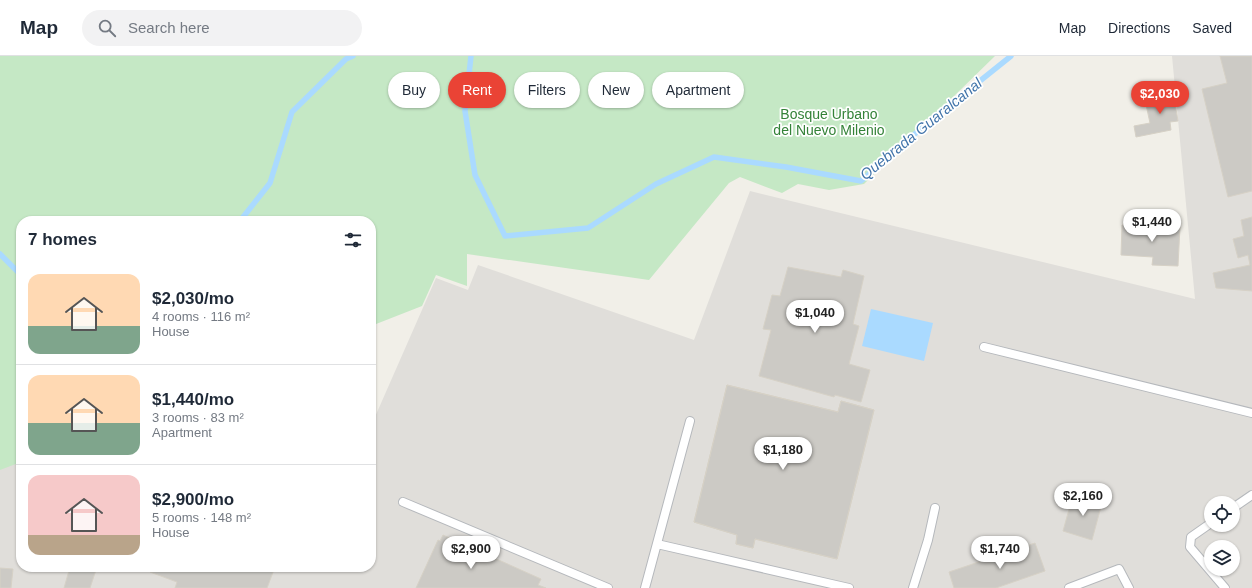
<!DOCTYPE html>
<html lang="en">
<head>
<meta charset="utf-8">
<style>
  body { margin:0; font-family:Helvetica,sans-serif; background:#f2f2f3; color:#1f2937; height:100vh; display:flex; flex-direction:column; font-size:15px; white-space:nowrap }
  * { box-sizing:border-box; margin:0 }
  p { font-size:13px; color:#747a83 }
  .icon { flex:none; width:22px; height:22px; fill:none; stroke:currentColor; stroke-width:2; stroke-linecap:round; stroke-linejoin:round }
  .map { position:relative; flex:1; overflow:hidden }
  .details { position:absolute; left:16px; top:160px; width:360px; height:356px; display:flex; flex-direction:column; background:#fff; border-radius:16px; box-shadow:0 1px 3px #0004 }
  .details>* { flex:none }
  .top-card { position:absolute; left:388px; top:16px; width:380px; height:36px; display:flex; gap:8px }
  .buttons { position:absolute; left:1204px; top:440px; display:grid; gap:8px }
  .buttons a { display:grid; place-items:center; width:36px; height:36px; border-radius:50%; background:#fff; box-shadow:0 1px 3px #0004; font-size:20px }
  .price { position:absolute; translate:-50% -34px; padding:0 9px; border-radius:14px; background:#fff; color:#222; font-size:13px; line-height:26px; filter:drop-shadow(0 1px 2px #0008) }
  .price::after { content:''; position:absolute; left:50%; top:24px; width:12px; height:9px; margin-left:-6px; background:inherit; clip-path:polygon(0 0,100% 0,50% 100%) }
  .price.current { background:#ea4335; color:#fff }
  ul { padding:0; list-style:none }
  li { display:flex; align-items:center; gap:12px; height:100px; padding:0 12px }
  li+li { border-top:1px solid #e0e1e3 }
  li span { display:grid; place-items:center; flex:none; width:112px; height:80px; border-radius:12px; color:#555 }
  li>.icon { margin-inline-start:auto }
  span .icon { width:48px; height:48px; fill:#fffc; stroke-width:1 }
  li b { font-size:17px }
  h2 { display:flex; justify-content:space-between; align-items:center; height:48px; padding:0 12px; font-size:17px }
  .tag { padding:0 14px; border-radius:18px; background:#fff; box-shadow:0 1px 3px #0004; font-size:14px; line-height:36px }
  .tag.current { background:#ea4335; color:#fff }
  header { display:flex; align-items:center; gap:24px; box-sizing:border-box; height:56px; padding:0 20px; background:#fff; border-bottom:1px solid #e0e1e3 }
  header strong { font-size:19px }
  nav { display:flex; gap:22px; margin-inline-start:auto; font-size:14px }
  .search { width:280px; height:36px; background:#f2f2f3; display:flex; align-items:center; gap:10px; box-sizing:border-box; padding:0 14px; border-radius:22px; color:#747a83; font-size:15px }
  .map>svg:first-child { display:block }
  .industrial { fill:#e0deda; fill-rule:evenodd }
  .green { fill:#c5e8c5 }
  .water { fill:#aadaff }
  .lines { fill:none; stroke-linecap:round; stroke-linejoin:round }
  .stream { stroke:#aadaff; stroke-width:5.5 }
  .building { fill:#cccac5; stroke:#d6d1c6 }
  .lane-casing { stroke:#b5b8bc; stroke-width:10 }
  .lane { stroke:#fff; stroke-width:8 }
  .labels { text-anchor:middle; stroke-width:3.5; stroke-linejoin:round; paint-order:stroke }
  .park-label { font-size:14px; fill:#348238; stroke:#fff }
  .water-label { font-size:15px; font-style:italic; fill:#4174aa; stroke:#fff }
</style>
</head>
<body>
<header>
<strong>Map</strong>
<div class="search"><svg class="icon" aria-label="search" viewBox="0 0 24 24"><circle cx="10" cy="10" r="6"/><path d="M15 15l6 6"/></svg>Search here</div>
<nav><a>Map</a><a>Directions</a><a>Saved</a></nav>
</header>
<div class="map">
<svg width="1252" height="532" viewBox="0 0 1252 532">
  <rect width="100%" height="100%" fill="#f1efe8"/>
  <path class="industrial" d="M1172,0H1252V532H0V411L21,405V511H371V370L436,222L468,234L478,209L694,284L750,135L1195,243ZM1211,447H1233V469H1211ZM1211,491H1233V513H1211Z"/>
  <path class="green" d="M0,0H995L864,128L829,134L798,128L782,137L740,121L729,127L649,224L467,198V230L436,219L422,250L371,270V165H21V406L0,414Z"/>
  <path class="water" d="M871,253L933,267L924,305L862,290Z"/>
  <g class="lines">
    <path class="stream" d="M471,0L465,55L475,119L505,180L588,172L656,128L714,101L786,111L861,125L925,69L1011,0
      M240,165L270,127L292,56L346,3L353,0
      M0,198L21,219"/>
  </g>
  <path class="building" d="M1220,0H1252V135L1228,141L1202,33L1227,27Z
    M1180,37L1182,46L1175,47L1178,65L1170,66L1171,74L1136,81L1134,70L1150,67L1145,44Z
    M1252,161V235L1216,232L1213,217L1250,209L1248,199L1238,202L1233,183L1244,180L1241,164Z
    M1122,169L1180,171L1178,210L1152,209L1153,201L1121,199Z
    M788,211L841,221L843,214L864,220L853,268L859,270L849,308L870,314L861,346L835,339L834,341L759,320L771,274L763,273L772,239L780,240Z
    M727,329L838,356L841,345L874,354L837,503L755,483L753,492L736,488L737,479L694,466Z
    M727,329L838,356L841,345L874,354L837,503L755,483L753,492L736,488L737,479L694,466Z
    M1073,439L1102,447L1092,484L1063,475Z
    M443,479L541,523L538,529L546,532H416L438,484L440,485Z
    M1035,487L1045,515L996,532H954L949,516Z
    M70,511H97L90,532H64Z
    M152,511H275L267,532H175L177,526L150,516Z
    M0,512L13,513L11,532H0Z"/>
  <g class="lines">
    <defs>
      <path id="lane" d="M984,291L1252,357
        M403,446L608,532
        M1233,452L1252,439
        M1211,467L1191,481L1190,491L1225,532
        M657,488L849,532
        M645,532L690,365
        M913,532L928,484L935,452
        M1069,532L1119,513L1129,532"/>
    </defs>
    <use href="#lane" class="lane-casing"/>
    <use href="#lane" class="lane"/>
  </g>
  <g class="labels">
    <g class="park-label">
      <text x="829" y="63">Bosque Urbano<tspan x="829" dy="16">del Nuevo Milenio</tspan></text>
    </g>
    <g class="water-label">
      <text transform="translate(921 73) rotate(-39)" y="5">Quebrada Guaralcanal</text>
    </g>
  </g>
</svg>
<div class="buttons">
<a><svg class="icon" aria-label="locate" viewBox="0 0 24 24"><circle cx="12" cy="12" r="6"/><path d="M12 2v4M12 18v4M2 12h4M18 12h4"/></svg></a>
<a><svg class="icon" aria-label="layers" viewBox="0 0 24 24"><path d="M12 4l9 5-9 5-9-5zM3 14l9 5 9-5"/></svg></a>
</div>
<b class="price current" style="left:1160px;top:59px">$2,030</b>
<b class="price" style="left:1152px;top:187px">$1,440</b>
<b class="price" style="left:815px;top:278px">$1,040</b>
<b class="price" style="left:783px;top:415px">$1,180</b>
<b class="price" style="left:1083px;top:461px">$2,160</b>
<b class="price" style="left:471px;top:514px">$2,900</b>
<b class="price" style="left:1000px;top:514px">$1,740</b>
<div class="top-card">
<a class="tag">Buy</a>
<a class="tag current">Rent</a>
<a class="tag">Filters</a>
<a class="tag">New</a>
<a class="tag">Apartment</a>
</div>
<section class="details">
<h2>7 homes<svg class="icon" aria-label="filters" viewBox="0 0 24 24"><path d="M4 7h16M4 17h16"/><circle cx="9" cy="7" r="2"/><circle cx="15" cy="17" r="2"/></svg></h2>
<ul>
<li><span style="background:linear-gradient(#ffd9b3 65%,#7fa58c 0)"><svg class="icon" aria-label="home" viewBox="0 0 24 24"><path d="M3 11l9-7 9 7M6 9v11h12V9"/></svg></span><div><b>$2,030/mo</b><p>4 rooms · 116 m²</p><p>House</p></div></li>
<li><span style="background:linear-gradient(#ffd9b3 60%,#7fa58c 0)"><svg class="icon" aria-label="home" viewBox="0 0 24 24"><path d="M3 11l9-7 9 7M6 9v11h12V9"/></svg></span><div><b>$1,440/mo</b><p>3 rooms · 83 m²</p><p>Apartment</p></div></li>
<li><span style="background:linear-gradient(#f6c9c9 75%,#b9a48a 0)"><svg class="icon" aria-label="home" viewBox="0 0 24 24"><path d="M3 11l9-7 9 7M6 9v11h12V9"/></svg></span><div><b>$2,900/mo</b><p>5 rooms · 148 m²</p><p>House</p></div></li>
</ul>
</section>
</div>
</body>
</html>
